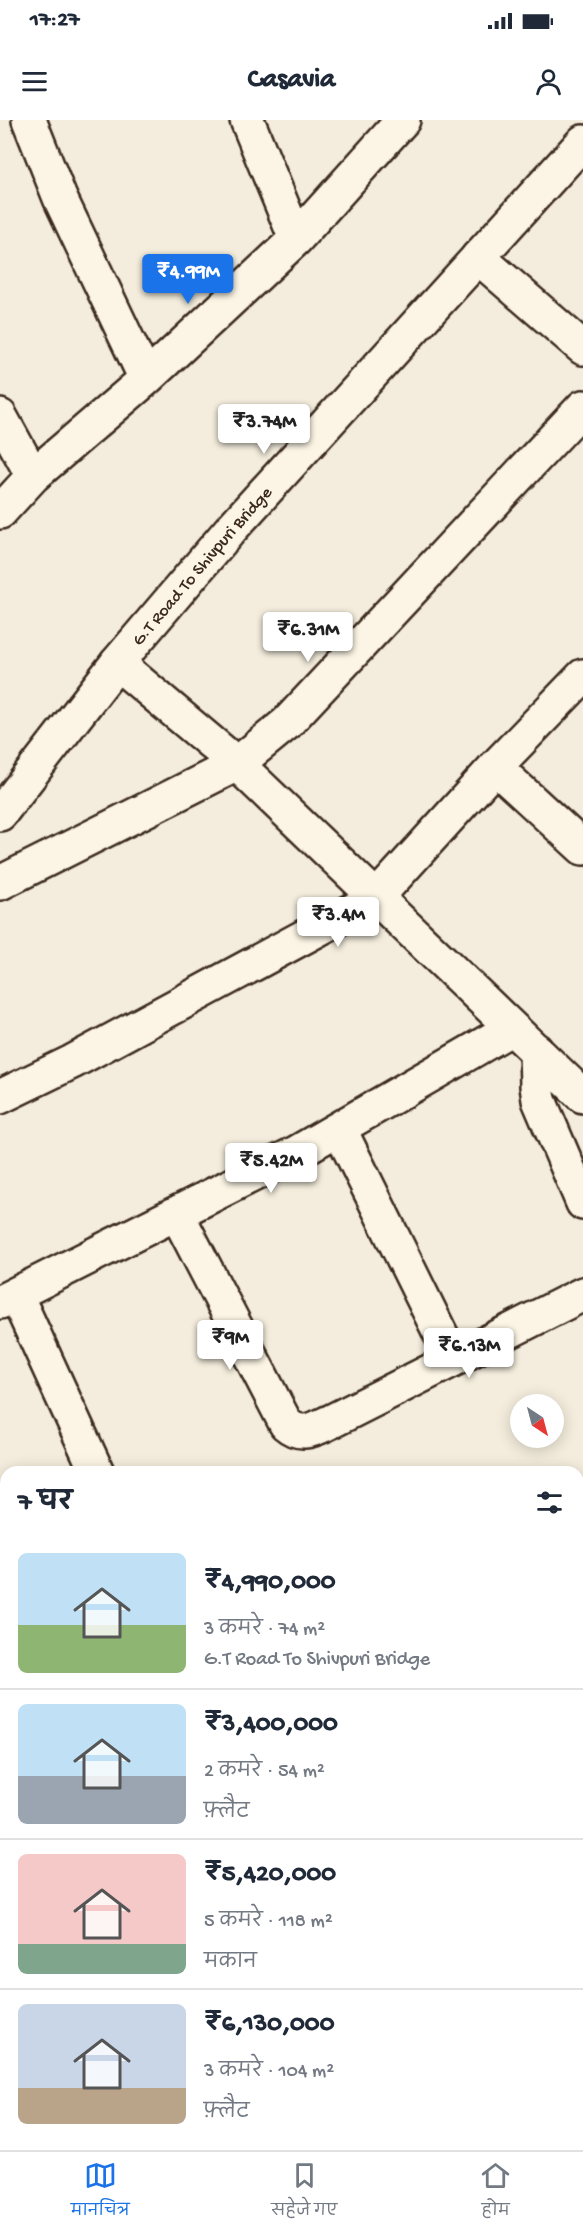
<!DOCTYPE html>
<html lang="hi">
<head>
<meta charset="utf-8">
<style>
  body { margin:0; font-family:"Gochi Hand","Playpen Sans Deva",sans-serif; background:#f6f6f7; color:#1f2937; height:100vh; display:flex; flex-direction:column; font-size:22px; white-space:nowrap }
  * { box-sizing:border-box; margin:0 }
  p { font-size:20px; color:#747a83 }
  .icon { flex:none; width:33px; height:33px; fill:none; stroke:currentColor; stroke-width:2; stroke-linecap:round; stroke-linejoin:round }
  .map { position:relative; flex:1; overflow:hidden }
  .sheet { position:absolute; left:0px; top:1346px; width:584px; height:686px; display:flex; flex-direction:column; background:#fff; border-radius:18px 18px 0 0; box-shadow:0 3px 15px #0003 }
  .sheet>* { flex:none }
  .needle { width:39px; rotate:144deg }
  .tools { position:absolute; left:510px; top:1274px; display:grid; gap:12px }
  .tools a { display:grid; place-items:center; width:54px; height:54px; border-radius:50%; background:#fff; box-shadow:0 3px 15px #0003; font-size:30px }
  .price { position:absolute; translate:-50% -51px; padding:0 14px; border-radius:6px; background:#fff; color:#222; font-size:20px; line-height:39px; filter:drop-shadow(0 2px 3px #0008) }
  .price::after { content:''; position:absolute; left:50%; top:36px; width:18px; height:14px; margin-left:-9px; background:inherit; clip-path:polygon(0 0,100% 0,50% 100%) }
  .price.selected { background:#1a73e8; color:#fff }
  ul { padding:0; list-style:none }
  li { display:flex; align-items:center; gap:18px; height:150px; padding:0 18px }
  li+li { border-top:2px solid #e0e1e3 }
  li span { display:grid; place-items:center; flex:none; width:168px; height:120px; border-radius:9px; color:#555 }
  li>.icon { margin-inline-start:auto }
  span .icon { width:72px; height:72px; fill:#fffc; stroke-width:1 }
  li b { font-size:26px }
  h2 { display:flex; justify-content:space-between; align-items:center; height:72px; padding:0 18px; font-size:26px }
  .status { display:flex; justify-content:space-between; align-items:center; height:42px; padding:0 30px; background:#fff; direction:ltr }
  .status svg { height:16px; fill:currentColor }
  header { display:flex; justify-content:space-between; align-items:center; height:78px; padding:0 18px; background:#fff; font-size:27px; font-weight:700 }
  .tab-bar { display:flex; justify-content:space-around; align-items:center; height:84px; border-top:2px solid #e0e1e3; background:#fff; font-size:16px; color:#747a83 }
  .tab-bar a { display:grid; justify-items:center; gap:3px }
  .tab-bar .selected { color:#1a73e8 }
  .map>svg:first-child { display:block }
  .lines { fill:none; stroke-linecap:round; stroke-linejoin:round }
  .minor-casing { stroke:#3b2a1e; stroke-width:38 }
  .tertiary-casing { stroke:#3b2a1e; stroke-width:38 }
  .minor { stroke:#fcf5e5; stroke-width:33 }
  .tertiary { stroke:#fcf5e5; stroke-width:33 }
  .labels { text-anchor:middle; stroke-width:6; stroke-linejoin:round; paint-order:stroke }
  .street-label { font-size:18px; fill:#3b2a1e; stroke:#fcf5e5 }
</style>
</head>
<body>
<div class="status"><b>17:27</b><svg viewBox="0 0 49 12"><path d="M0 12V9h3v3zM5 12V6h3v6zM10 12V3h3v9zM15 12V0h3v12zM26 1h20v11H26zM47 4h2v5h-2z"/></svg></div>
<header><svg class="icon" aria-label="menu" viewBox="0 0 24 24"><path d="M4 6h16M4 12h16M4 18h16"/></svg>Casavia<svg class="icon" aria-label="person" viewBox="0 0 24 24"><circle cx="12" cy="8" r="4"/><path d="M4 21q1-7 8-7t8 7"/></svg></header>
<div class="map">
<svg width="583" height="2030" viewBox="0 0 583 2030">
  <rect width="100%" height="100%" fill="#f4eddd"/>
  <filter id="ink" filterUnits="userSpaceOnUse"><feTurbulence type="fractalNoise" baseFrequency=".0167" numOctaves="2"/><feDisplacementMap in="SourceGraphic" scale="12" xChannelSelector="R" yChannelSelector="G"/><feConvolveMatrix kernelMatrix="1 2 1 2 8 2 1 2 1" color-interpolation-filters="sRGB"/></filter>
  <g filter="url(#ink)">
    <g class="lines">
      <defs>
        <path id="minor" d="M29,0L60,78L146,259
          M247,0L296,119
          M478,137L583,228
          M0,296L33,356
          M0,392L33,356L146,259L296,119L403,0
          M117,543L237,644L583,976
          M495,647L583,728
          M0,763L237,644L287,603L583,287
          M536,930L537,966L539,980L583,1083
          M0,977L72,942L376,778L495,647L583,556
          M339,1008L453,1239
          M177,1094L286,1304C302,1318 316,1308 332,1301L583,1174
          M16,1175L97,1352
          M0,1182L296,1033L512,908
          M578,1387L583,1385
          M0,1462L6,1475
          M578,1588L583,1586
          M0,1614L6,1611
          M578,1796L583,1794
          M0,1809L6,1807
          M0,1892L6,1903
          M578,1980L583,1977
          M0,2013L6,2011
          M416,2025L419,2030
          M462,2030L473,2025"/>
        <g id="tertiary">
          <path id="s1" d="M0,694L117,543L231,409L583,22"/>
        </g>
      </defs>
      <use href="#minor" class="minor-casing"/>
      <use href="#tertiary" class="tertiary-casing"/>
      <use href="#minor" class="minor"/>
      <use href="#tertiary" class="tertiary"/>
    </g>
  </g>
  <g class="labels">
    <g class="street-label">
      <text dy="6" stroke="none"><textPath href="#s1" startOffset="320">G.T Road To Shivpuri Bridge</textPath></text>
    </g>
  </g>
</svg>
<div class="tools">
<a><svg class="needle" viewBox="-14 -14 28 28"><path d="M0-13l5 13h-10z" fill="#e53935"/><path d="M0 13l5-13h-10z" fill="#747a83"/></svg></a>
</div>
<b class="price selected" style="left:188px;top:185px">₹4.99M</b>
<b class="price" style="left:264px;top:335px">₹3.74M</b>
<b class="price" style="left:308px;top:543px">₹6.31M</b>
<b class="price" style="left:338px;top:828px">₹3.4M</b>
<b class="price" style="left:271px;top:1074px">₹5.42M</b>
<b class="price" style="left:230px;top:1251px">₹9M</b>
<b class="price" style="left:469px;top:1259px">₹6.13M</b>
<section class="sheet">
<h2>7 घर<svg class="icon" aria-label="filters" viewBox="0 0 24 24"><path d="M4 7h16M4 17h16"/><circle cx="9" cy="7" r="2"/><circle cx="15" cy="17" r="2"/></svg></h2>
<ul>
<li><span style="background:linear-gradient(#bfe0f5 60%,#8fb573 0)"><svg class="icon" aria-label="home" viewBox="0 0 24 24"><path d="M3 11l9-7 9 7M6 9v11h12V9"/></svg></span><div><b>₹4,990,000</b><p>3 कमरे · 74 m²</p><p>G.T Road To Shivpuri Bridge</p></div></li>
<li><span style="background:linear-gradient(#bfe0f5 60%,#9aa5b1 0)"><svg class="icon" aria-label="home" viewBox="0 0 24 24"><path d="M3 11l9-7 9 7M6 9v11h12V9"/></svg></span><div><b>₹3,400,000</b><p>2 कमरे · 54 m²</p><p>फ़्लैट</p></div></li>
<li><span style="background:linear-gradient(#f6c9c9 75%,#7fa58c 0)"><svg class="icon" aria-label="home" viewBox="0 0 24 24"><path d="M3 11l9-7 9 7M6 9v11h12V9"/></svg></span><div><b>₹5,420,000</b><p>5 कमरे · 118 m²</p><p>मकान</p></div></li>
<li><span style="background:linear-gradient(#c9d6e8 70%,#b9a48a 0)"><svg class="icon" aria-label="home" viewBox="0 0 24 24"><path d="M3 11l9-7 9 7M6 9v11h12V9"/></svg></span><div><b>₹6,130,000</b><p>3 कमरे · 104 m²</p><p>फ़्लैट</p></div></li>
</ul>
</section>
</div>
<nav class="tab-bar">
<a class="selected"><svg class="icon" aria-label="map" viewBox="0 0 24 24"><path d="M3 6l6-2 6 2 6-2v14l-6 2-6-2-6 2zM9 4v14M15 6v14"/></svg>मानचित्र</a>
<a><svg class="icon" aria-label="saved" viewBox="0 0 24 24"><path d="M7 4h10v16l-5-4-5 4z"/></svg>सहेजे गए</a>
<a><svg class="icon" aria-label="home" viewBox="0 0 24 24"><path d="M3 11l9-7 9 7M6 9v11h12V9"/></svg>होम</a>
</nav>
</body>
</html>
